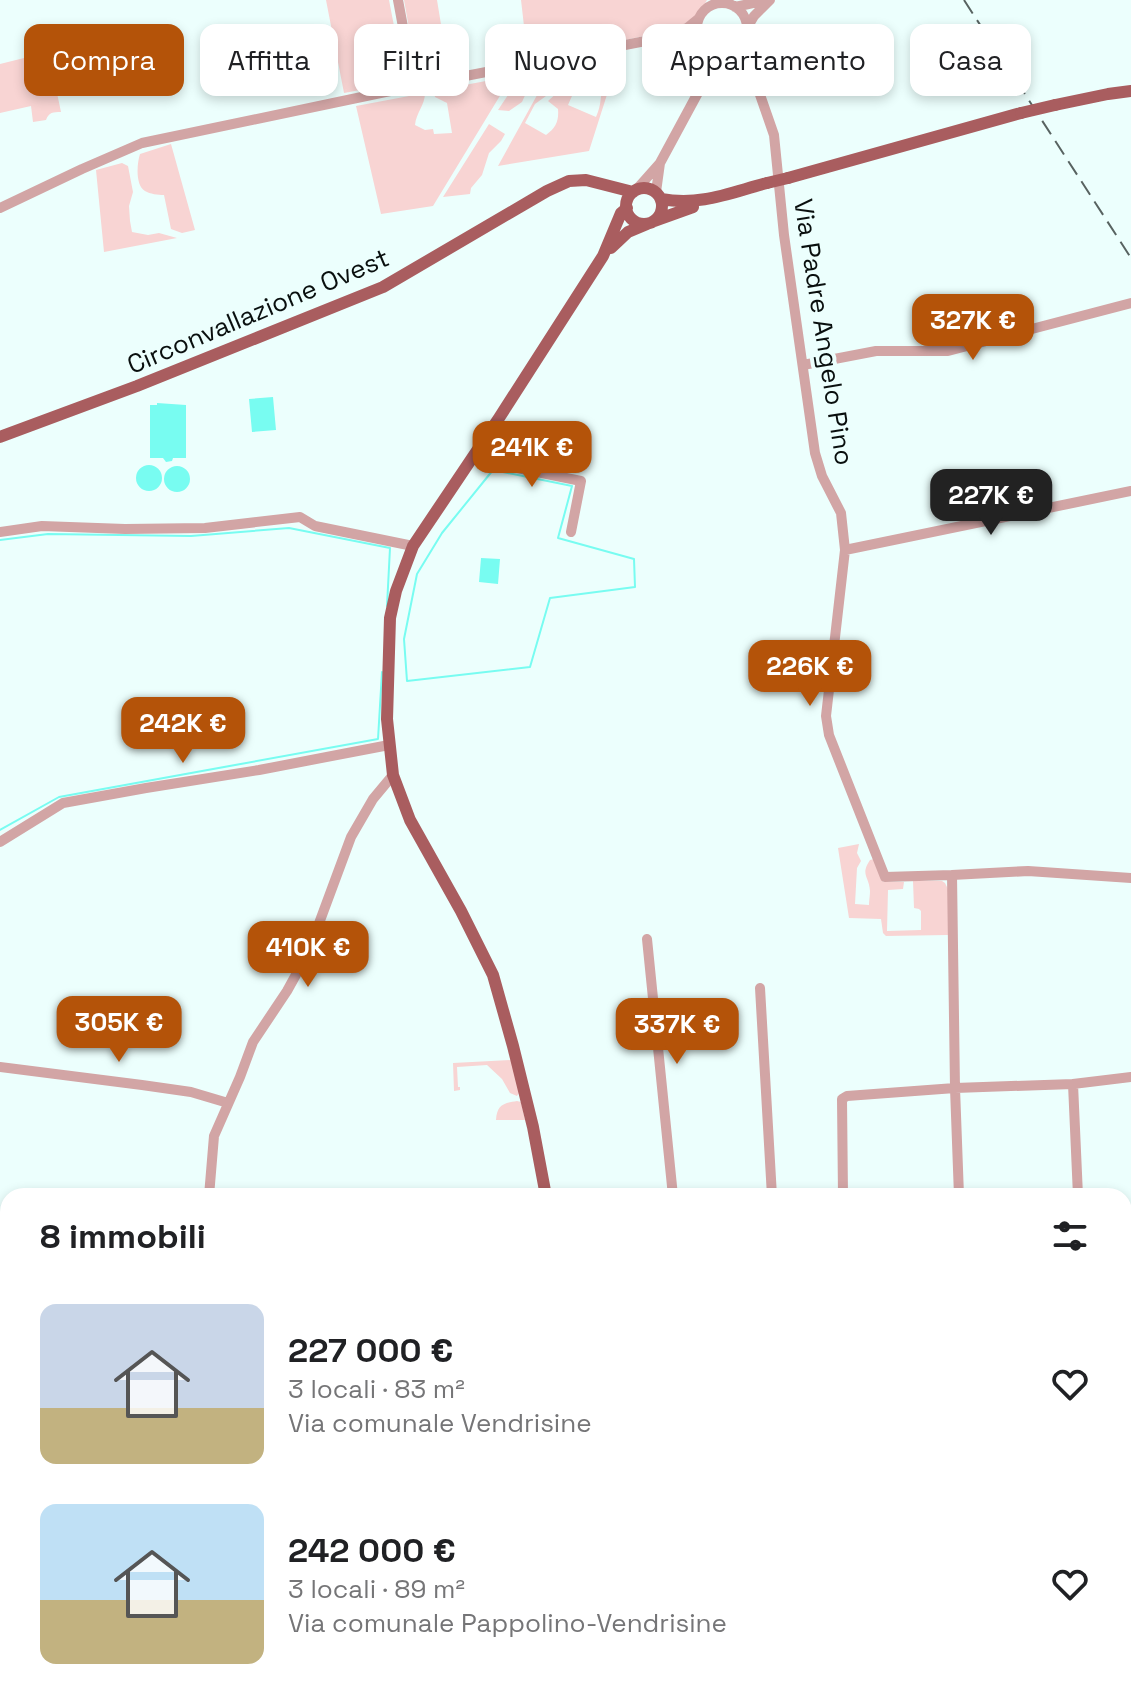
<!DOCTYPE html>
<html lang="it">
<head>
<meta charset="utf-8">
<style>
  body { margin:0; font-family:"Space Grotesk",sans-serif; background:#f2f2f2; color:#202124; height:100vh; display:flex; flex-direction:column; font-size:30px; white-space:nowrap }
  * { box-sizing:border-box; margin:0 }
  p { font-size:26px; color:#757577 }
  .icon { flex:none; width:44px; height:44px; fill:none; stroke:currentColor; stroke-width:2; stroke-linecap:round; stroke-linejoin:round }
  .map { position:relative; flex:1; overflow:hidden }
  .side { position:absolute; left:0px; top:1188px; width:1132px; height:514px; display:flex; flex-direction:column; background:#fff; border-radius:24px 24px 0 0; box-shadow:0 4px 12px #0003 }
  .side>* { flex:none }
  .hud { position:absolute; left:24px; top:24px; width:1084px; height:72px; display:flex; gap:16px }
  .price { position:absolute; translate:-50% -68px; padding:0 18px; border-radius:16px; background:#b45309; color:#fff; font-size:26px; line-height:52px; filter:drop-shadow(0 2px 4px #0008) }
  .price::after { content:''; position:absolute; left:50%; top:48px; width:24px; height:18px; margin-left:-12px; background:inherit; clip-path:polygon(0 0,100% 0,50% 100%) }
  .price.selected { background:#222; color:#fff }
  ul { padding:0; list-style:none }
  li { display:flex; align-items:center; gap:24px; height:200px; padding:0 40px }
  li span { display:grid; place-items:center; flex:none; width:224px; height:160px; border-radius:16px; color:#555 }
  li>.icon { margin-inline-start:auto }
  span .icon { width:96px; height:96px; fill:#fffc; stroke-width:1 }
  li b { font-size:34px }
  h2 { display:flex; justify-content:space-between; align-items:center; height:96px; padding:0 40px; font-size:34px }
  .pill { padding:0 28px; border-radius:16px; background:#fff; box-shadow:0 4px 12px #0003; font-size:28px; line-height:72px }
  .pill.selected { background:#b45309; color:#fff }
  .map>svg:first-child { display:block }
  .green { fill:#f8d4d3 }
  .water { fill:#78fcf1 }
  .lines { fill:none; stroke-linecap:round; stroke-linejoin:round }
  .stream { stroke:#78fcf1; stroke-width:2 }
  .minor { stroke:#d2a5a5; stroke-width:10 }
  .major { stroke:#a95d5f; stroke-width:12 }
  .rail { stroke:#586361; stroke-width:2; stroke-dasharray:16 8; stroke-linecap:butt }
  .major-bridge { stroke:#a95d5f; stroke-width:12 }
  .labels { text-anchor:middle; stroke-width:8; stroke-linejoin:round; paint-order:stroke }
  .street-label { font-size:26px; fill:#090f0e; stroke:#ecfffd }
</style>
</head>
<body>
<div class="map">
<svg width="1131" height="1701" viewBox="0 0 1131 1701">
  <rect width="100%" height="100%" fill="#ecfffd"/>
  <path class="green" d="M326,0H389L394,26L366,33L372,56L376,59L389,82L387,85L344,93Z
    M404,0H437L448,67L417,73Z
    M521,0H707C698,16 687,24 670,31L528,59H525L527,52Z
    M46,41L61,112C53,112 49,112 46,120L33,122L31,106L0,113V64L28,57Z
    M620,54L589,151L498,166L552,68L560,67L561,70L558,74V80L546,96L535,104L525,123L546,135C556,128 559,121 558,109L548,101L573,78L577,64L595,60L597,63L606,60C601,75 594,79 579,80L568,105L596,117C602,104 600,96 603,83C604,77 615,60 620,54Z
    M522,74L528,75L527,91L522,102L509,111L498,110Z
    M512,76L433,206L381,214L356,106L425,93C425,105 416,113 415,125L425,130L433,129L434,134L452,133L447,103L435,97L434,93L438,90Z
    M489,124L505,134L501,141L489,153L482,175L471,188L470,194L443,197Z
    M171,144L195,230L182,233L171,229L164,195C158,195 150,194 145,191C135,185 137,163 140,154Z
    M122,163L128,166L133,192L129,206L130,221L132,232L148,235L159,233L177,238L104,252L96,170Z
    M859,844L857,853L861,861L857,868L855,904L869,905C869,900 870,896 870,891C869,876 860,875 870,860L874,859L883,882H904L903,889L888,890L887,931L921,930V911L919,909L914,908L913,881H942L945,883L948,889V935L886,936L883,933L881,919L849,918L838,848Z
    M512,1060L519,1093L517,1096L510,1093L502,1079L487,1065L457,1067L458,1087H460V1090L454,1091L453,1063Z
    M517,1101L521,1102L525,1120H496C497,1105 503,1103 517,1101Z
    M624,1694H679L683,1701H604V1697L621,1698Z"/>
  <path class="water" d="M273,397L276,430L252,432L249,399Z
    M157,403L186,405V458H173L172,461L166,462L163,458H150V405H157Z
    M136 478a13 13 0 1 1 26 0a13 13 0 1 1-26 0Z
    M164 479a13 13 0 1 1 26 0a13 13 0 1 1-26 0Z
    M481,558L500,559L498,584L479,582Z"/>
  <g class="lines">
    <path class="stream" d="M493,470L572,486L558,538L634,559L635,587L550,598L530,667L407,681L404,639L417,574L442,533Z
      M0,540L48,534L191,536L289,528L390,548L387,606
      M0,830L59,797L378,739L382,672"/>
    <path class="minor" d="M398,0L414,86
      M697 28a25 25 0 1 1 50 0a25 25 0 1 1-50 0Z
      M735,7L767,0
      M747,28L754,16L770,0
      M667,38L686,39L701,43
      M742,43L774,135L784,235L815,453L822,476L841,513L845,550L826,716L829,735L885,877L952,875L955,1088L1073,1084L1078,1196
      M704,46L707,76
      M636,190L660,163L707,76L729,52
      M656,192L660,163
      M0,208L82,169L142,143L414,86L661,38L687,28L698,19
      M803,365L876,351H948L1131,303
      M472,459L581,481L571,532
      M0,532L42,526L125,529L205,528L300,517L315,526L413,546
      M845,550L1131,491
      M0,842L63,803L146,788L259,770L389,745
      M952,875L1028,871L1131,878
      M647,939L673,1196
      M760,988L772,1196
      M0,1067L142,1085L191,1092L228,1103
      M1073,1084L1131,1077
      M209,1196L214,1136L240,1077L253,1042L287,991L308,953L351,837L373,799L393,775
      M843,1196L842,1099L847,1096L955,1088L959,1196
      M1124,1268L1131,1269
      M1124,1398H1131
      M0,1483L8,1484
      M1124,1682H1131
      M1068,1694L1069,1701
      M92,1701L93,1694
      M975,1701L1036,1694"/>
    <path class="major" d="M1055,105L1108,94L1131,91
      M788,178L1021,113
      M626 206a18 18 0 1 1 36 0a18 18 0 1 1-36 0Z
      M661,199C701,206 729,193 767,183
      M654,221L693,207
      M611,248L628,232L647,224
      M0,437L137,386L383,287L547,191L569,181L586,180L633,192
      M546,1196L533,1127L513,1046L493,975L461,911L410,820L393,775L387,719L390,618L396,591L413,546L499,418L603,256L621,213L627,208
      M689,1694L693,1701"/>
    <path class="rail" d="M964,0L1131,258"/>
    <path class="major-bridge" d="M1021,113L1055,105
      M767,183L788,178"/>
  </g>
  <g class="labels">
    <g class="street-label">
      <text transform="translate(258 311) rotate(-23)" y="9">Circonvallazione Ovest</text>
      <text transform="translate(824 332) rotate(81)" y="9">Via Padre Angelo Pino</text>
    </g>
  </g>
</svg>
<b class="price" style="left:973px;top:362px">327K €</b>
<b class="price" style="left:532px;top:489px">241K €</b>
<b class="price selected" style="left:991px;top:537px">227K €</b>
<b class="price" style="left:810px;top:708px">226K €</b>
<b class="price" style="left:183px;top:765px">242K €</b>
<b class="price" style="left:308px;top:989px">410K €</b>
<b class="price" style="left:119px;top:1064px">305K €</b>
<b class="price" style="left:677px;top:1066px">337K €</b>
<div class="hud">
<a class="pill selected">Compra</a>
<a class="pill">Affitta</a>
<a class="pill">Filtri</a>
<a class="pill">Nuovo</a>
<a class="pill">Appartamento</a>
<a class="pill">Casa</a>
</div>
<section class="side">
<h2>8 immobili<svg class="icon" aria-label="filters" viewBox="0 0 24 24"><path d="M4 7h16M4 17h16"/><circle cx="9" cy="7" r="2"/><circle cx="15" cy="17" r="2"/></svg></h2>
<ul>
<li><span style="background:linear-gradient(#c9d6e8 65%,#c2b280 0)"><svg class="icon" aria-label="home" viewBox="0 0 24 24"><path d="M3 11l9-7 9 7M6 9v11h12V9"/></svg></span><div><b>227 000 €</b><p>3 locali · 83 m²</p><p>Via comunale Vendrisine</p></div><svg class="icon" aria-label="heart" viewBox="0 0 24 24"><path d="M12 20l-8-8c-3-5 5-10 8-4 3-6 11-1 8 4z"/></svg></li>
<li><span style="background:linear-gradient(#bfe0f5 60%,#c2b280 0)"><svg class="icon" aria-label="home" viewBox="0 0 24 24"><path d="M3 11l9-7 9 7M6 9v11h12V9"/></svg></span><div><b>242 000 €</b><p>3 locali · 89 m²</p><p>Via comunale Pappolino-Vendrisine</p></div><svg class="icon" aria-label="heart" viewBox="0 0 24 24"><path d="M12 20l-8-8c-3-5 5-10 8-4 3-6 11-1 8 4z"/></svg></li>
</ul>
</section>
</div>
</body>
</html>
